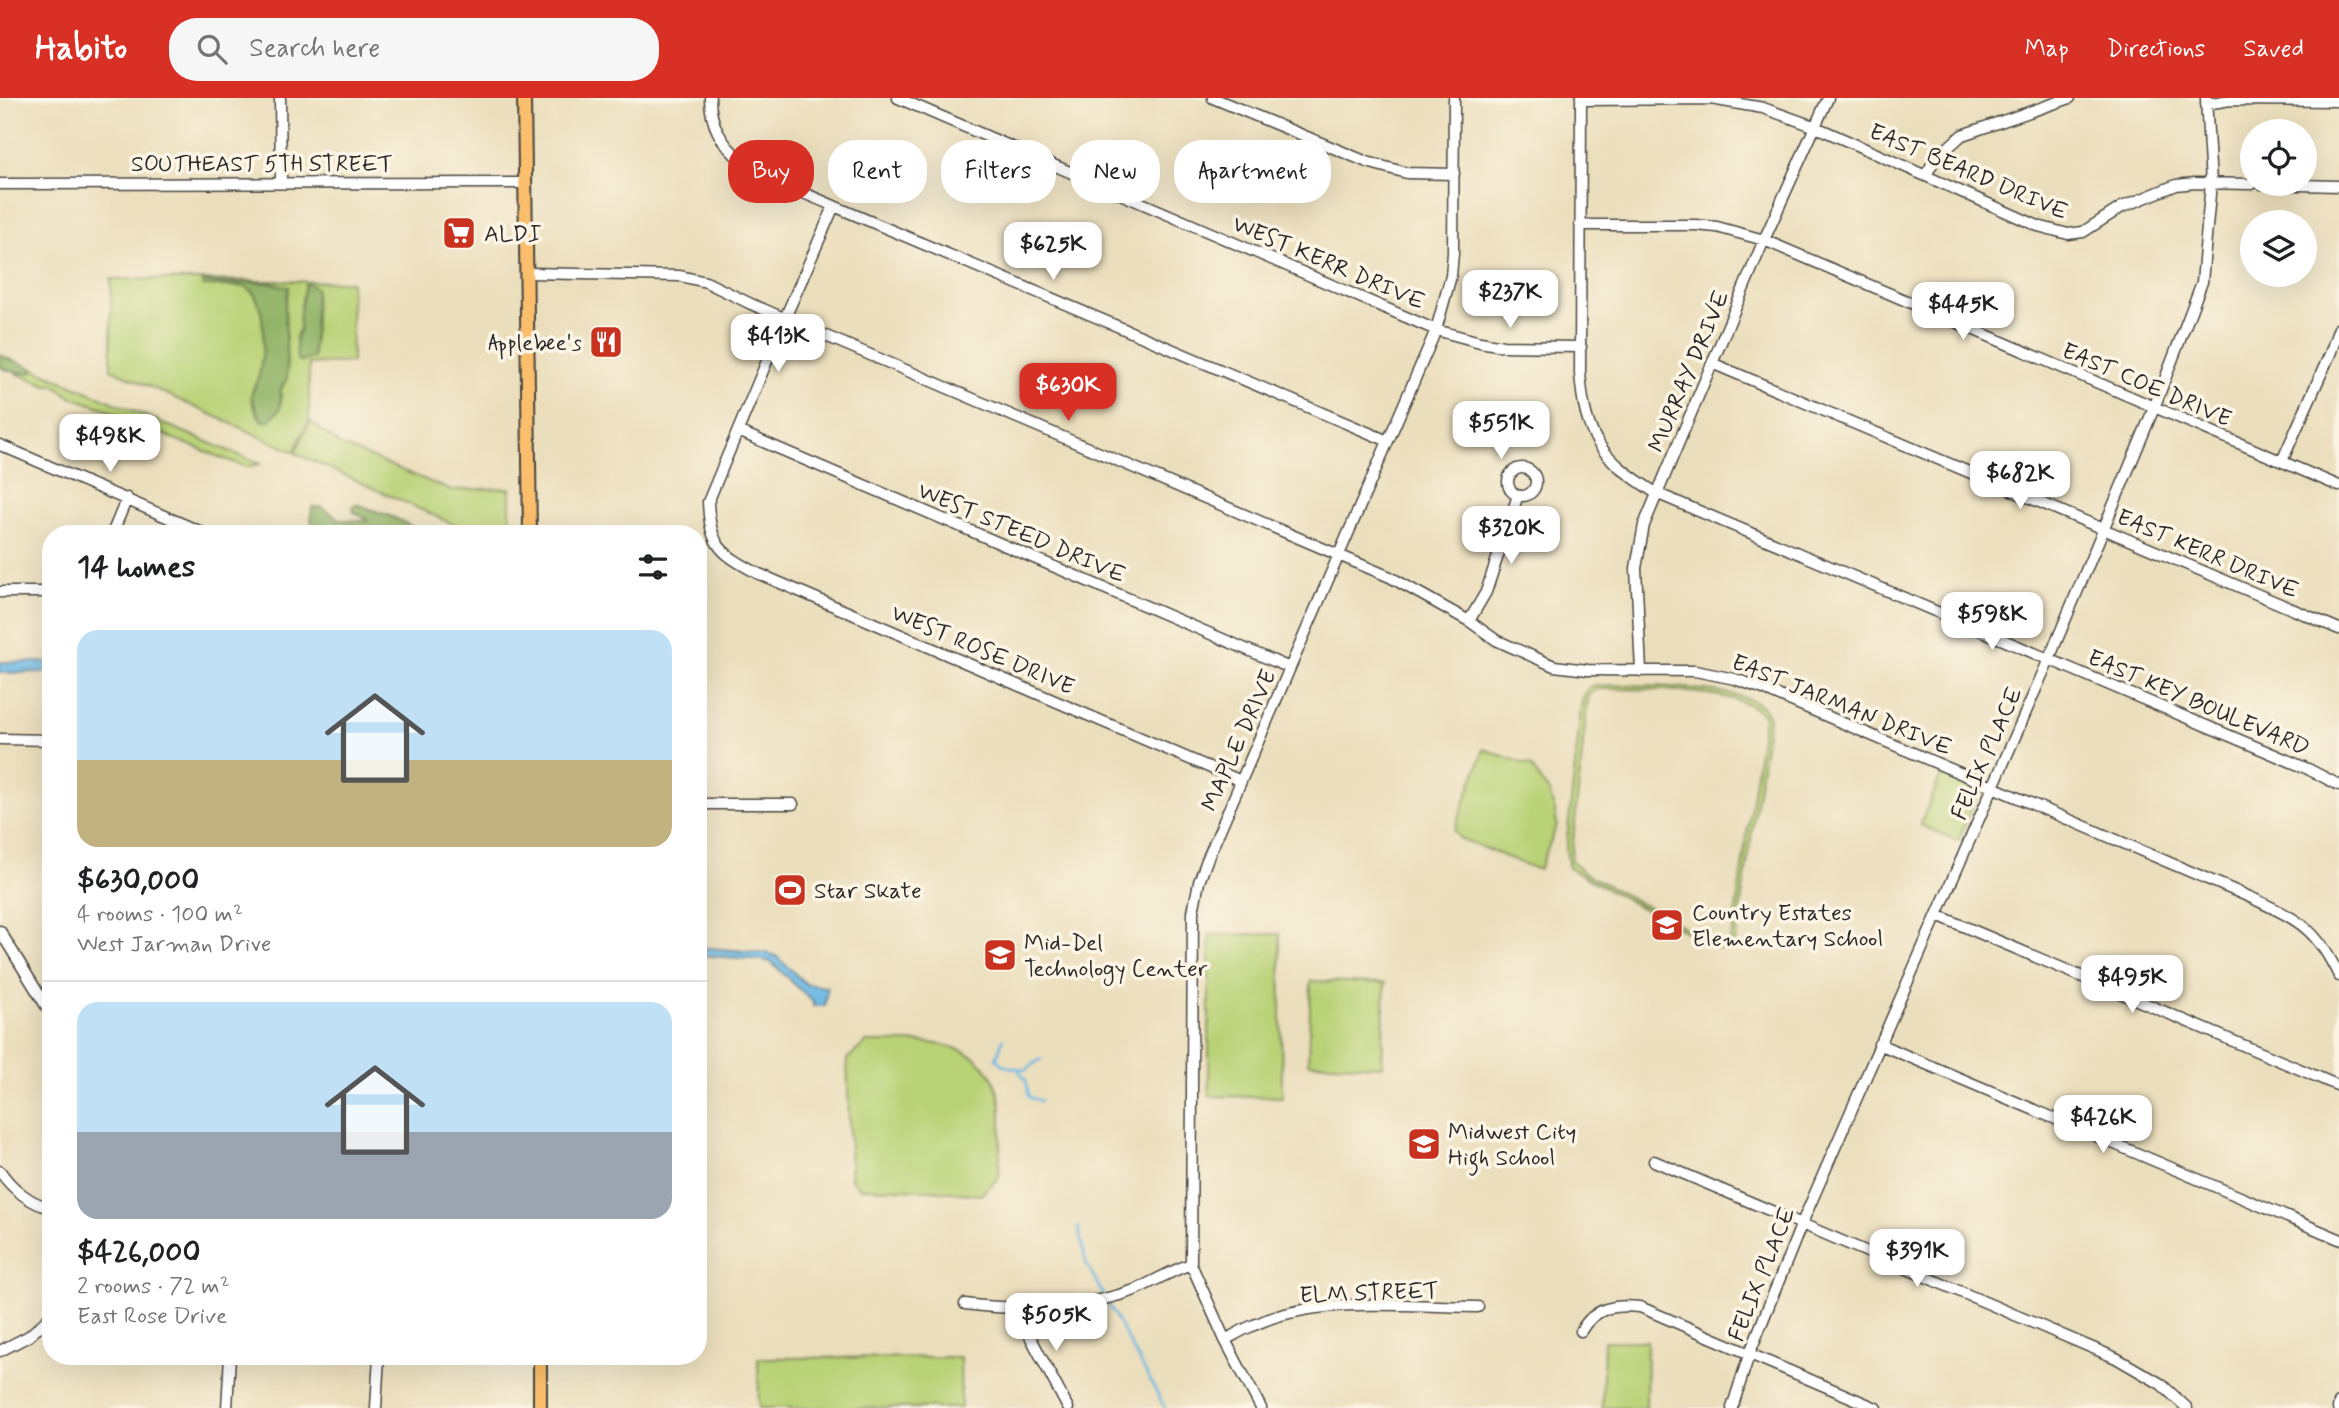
<!DOCTYPE html>
<html lang="en">
<head>
<meta charset="utf-8">
<style>
  body { margin:0; font-family:Mynerve,sans-serif; background:#f6f6f6; color:#202124; height:100vh; display:flex; flex-direction:column; font-size:26px; white-space:nowrap }
  * { box-sizing:border-box; margin:0 }
  p { font-size:23px; color:#757577 }
  .icon { flex:none; width:38px; height:38px; fill:none; stroke:currentColor; stroke-width:2; stroke-linecap:round; stroke-linejoin:round }
  .map { position:relative; flex:1; overflow:hidden }
  .drawer { position:absolute; left:42px; top:427px; width:665px; height:840px; display:flex; flex-direction:column; background:#fff; border-radius:28px; box-shadow:0 7px 28px #0002 }
  .drawer>* { flex:none }
  .banner { position:absolute; left:728px; top:42px; width:665px; height:63px; display:flex; gap:14px }
  .fabs { position:absolute; left:2240px; top:21px; display:grid; gap:14px }
  .fabs a { display:grid; place-items:center; width:77px; height:77px; border-radius:50%; background:#fff; box-shadow:0 7px 28px #0002; font-size:35px }
  .price { position:absolute; translate:-50% -60px; padding:0 16px; border-radius:14px; background:#fff; color:#222; font-size:23px; line-height:46px; filter:drop-shadow(0 2px 4px #0008) }
  .price::after { content:''; position:absolute; left:50%; top:42px; width:21px; height:16px; margin-left:-10px; background:inherit; clip-path:polygon(0 0,100% 0,50% 100%) }
  .price.on { background:#d93025; color:#fff }
  ul { padding:0; list-style:none }
  li { display:grid; align-content:center; gap:14px; height:371px; padding:0 35px }
  li+li { border-top:2px solid #e0e0e0 }
  li span { display:grid; place-items:center; height:217px; border-radius:21px; color:#555 }
  li>.icon { margin-inline-start:auto }
  span .icon { width:126px; height:126px; fill:#fffc; stroke-width:1 }
  li b { font-size:30px }
  h2 { display:flex; justify-content:space-between; align-items:center; height:84px; padding:0 35px; font-size:30px }
  .tag { padding:0 24px; border-radius:28px; background:#fff; box-shadow:0 7px 28px #0002; font-size:24px; line-height:63px }
  .tag.on { background:#d93025; color:#fff }
  header { display:flex; align-items:center; gap:42px; box-sizing:border-box; height:98px; padding:0 35px; background:#d93025; color:#fff }
  header strong { font-size:33px }
  nav { display:flex; gap:38px; margin-inline-start:auto; font-size:24px }
  .search { width:490px; height:63px; background:#f6f6f6; display:flex; align-items:center; gap:18px; box-sizing:border-box; padding:0 24px; border-radius:28px; color:#757577; font-size:26px }
  .map>svg:first-child { display:block }
  .green { fill:#b9d276; stroke:#727e50; stroke-width:2; fill-rule:evenodd }
  .forest { fill:#92b467; stroke:#5e7049; stroke-width:2 }
  .water { fill:#69b7e3; stroke:#4a7187; stroke-width:2 }
  .lines { fill:none; stroke-linecap:round; stroke-linejoin:round }
  .stream { stroke:#69b7e3; stroke-width:2.5 }
  .minor-casing { stroke:#484641; stroke-width:13 }
  .major-casing { stroke:#484641; stroke-width:16 }
  .minor { stroke:#fff; stroke-width:10 }
  .major { stroke:#fabe6d; stroke-width:12 }
  .labels { text-anchor:middle; stroke-width:7; stroke-linejoin:round; paint-order:stroke }
  .street-label { font-size:23px; fill:#2b2b2b; stroke:#fcf5e5 }
  .poi-label { font-size:23px; fill:#2b2b2b; stroke:#fcf5e5; text-anchor:start }
</style>
</head>
<body>
<header>
<strong>Habito</strong>
<div class="search"><svg class="icon" aria-label="search" viewBox="0 0 24 24"><circle cx="10" cy="10" r="6"/><path d="M15 15l6 6"/></svg>Search here</div>
<nav><a>Map</a><a>Directions</a><a>Saved</a></nav>
</header>
<div class="map">
<svg width="2339" height="1310" viewBox="0 0 2339 1310">
  <rect width="100%" height="100%" fill="#fcf5e5"/>
  <filter id="ink" filterUnits="userSpaceOnUse"><feTurbulence type="fractalNoise" baseFrequency=".0143" numOctaves="2"/><feDisplacementMap in="SourceGraphic" scale="14" xChannelSelector="R" yChannelSelector="G"/><feConvolveMatrix kernelMatrix="1 2 1 2 8 2 1 2 1" color-interpolation-filters="sRGB"/></filter>
  <filter id="wash" filterUnits="userSpaceOnUse"><feTurbulence type="fractalNoise" baseFrequency=".00686" numOctaves="4" result="noise"/><feDisplacementMap in="SourceGraphic" scale="28" xChannelSelector="R" yChannelSelector="G"/><feGaussianBlur stdDeviation="1.57" result="paint"/><feColorMatrix in="noise" values="0 0 0 0 0 0 0 0 0 0 0 0 0 0 0 0 0 1.4 0 .05"/><feComposite in="paint" operator="in"/></filter>
  <g filter="url(#wash)">
    <rect width="100%" height="100%" fill="#ebdebc"/>
    <path class="green" d="M111,181L351,184L352,264L309,266V322L294,354L111,271ZM202,188L288,189L285,209L287,280L281,291V305L265,323C257,319 250,304 252,295C253,288 258,282 260,275C265,256 268,198 245,189C234,185 215,188 202,188ZM316,191L313,259L296,239Z
      M34,271L260,366L246,369L227,362L127,322L104,310L71,299L55,287H47L15,275H31Z
      M310,323L340,347L450,392L510,390V436H475L295,355Z
      M1596,587C1629,587 1742,587 1764,610C1766,613 1767,616 1769,620L1736,840L1732,849L1727,852L1715,850L1569,770L1566,752L1582,602L1589,589ZM1598,591C1631,591 1747,589 1764,619L1733,832L1729,845L1725,848L1715,846L1583,774L1571,762L1587,607L1590,595Z
      M1484,651L1531,668L1549,694L1555,713L1557,727L1539,772L1459,740L1454,733Z
      M1942,675L1976,689V700L1958,743L1920,727Z
      M1280,836L1282,999L1209,998V837Z
      M1311,883L1385,885L1382,968L1308,965Z
      M867,944C917,945 984,935 999,998C1004,1019 999,1057 999,1079L981,1097L931,1092L860,1090L851,1081L847,961Z
      M1604,1243H1647L1646,1310H1602Z
      M960,1259L961,1310H759L758,1260Z"/>
    <path class="forest" d="M202,184L271,185L289,189L285,209L287,280L281,291L280,311L269,323L261,322L251,298C254,289 259,281 260,272C264,252 268,199 246,189C234,185 214,188 202,188Z
      M305,186L311,187L316,191L313,259L302,264L297,261L296,239L300,231L299,219Z
      M0,257L34,271L31,275C19,275 11,274 0,269Z
      M356,406L395,420L425,436H317L311,422L312,409H321L341,422L367,423V421L354,414L353,408Z"/>
    <path class="water" d="M0,564H51V574L0,575Z
      M698,849L768,855L776,858L806,886L827,889L825,908H813V904L771,864L762,862L698,857Z"/>
    <g class="lines">
      <path class="stream" d="M1003,941L996,961L1005,968L1025,972L1041,961
        M1019,973L1026,982L1029,999L1041,1003
        M1078,1128L1086,1165L1103,1196
        M1106,1202L1165,1310"/>
    </g>
  </g>
  <g filter="url(#ink)">
    <g class="lines">
      <defs>
        <path id="minor" d="M280,0L281,84
          M710,0C710,67 784,85 834,108L1388,343
          M898,0L1436,232L1480,244L1503,248L1581,249
          M1213,0L1367,64L1407,75L1454,76
          M1581,0L1580,275C1585,341 1601,360 1656,395L2308,671L2339,687
          M1581,2L1711,1L1763,10L1816,29L2038,128L2068,136L2083,134L2122,109L2176,87L2195,85L2252,86
          M2206,6L2230,2L2339,3
          M1926,77L1935,61L1962,37L2070,0
          M0,86L525,85
          M2261,86L2339,88
          M834,108L785,220L708,404C710,448 720,455 757,475L1241,683
          M1580,127H1695L1717,129L1764,142L2339,388
          M528,175L680,178L706,184L751,206L1390,479L1469,523L1496,542L1554,568L1588,572L1695,573L1735,581L1761,590L2252,800C2298,822 2316,829 2339,878
          M1714,266L2339,531
          M738,333L1290,570
          M0,347L206,436
          M2282,363L2330,256L2339,230
          M1508 384a14 14 0 1 1 28 0a14 14 0 1 1-28 0Z
          M112,436L127,400
          M0,494H51
          M1469,523L1486,494L1518,397
          M1641,573L1636,470L1644,427L1764,142L1828,0
          M0,641L51,642
          M698,706H793
          M1937,817L2339,988
          M0,833L51,916
          M1879,946L2339,1141
          M1654,1063L2116,1260L2161,1286L2187,1310
          M0,1073C11,1090 31,1106 51,1110
          M965,1206C1020,1213 1079,1211 1132,1193C1152,1185 1170,1173 1191,1166
          M1019,1211L1024,1227L1068,1310
          M1581,1233C1594,1210 1614,1206 1640,1209L1876,1310
          M1225,1242C1234,1237 1244,1231 1254,1227C1319,1197 1408,1209 1478,1209
          M0,1253L29,1238L51,1218
          M227,1310L230,1258
          M376,1310L379,1258
          M1261,1310L1225,1242L1191,1166L1193,814L1199,784L1207,762L1436,232L1451,178L1453,155L1454,0
          M1732,1310L1749,1257L1802,1125L2049,561L2154,310L2202,184L2211,85L2206,0
          M2338,1310L2339,1305"/>
        <path id="major" d="M524,0L530,436
          M540,1258V1310"/>
      </defs>
      <use href="#minor" class="minor-casing"/>
      <use href="#major" class="major-casing"/>
      <use href="#minor" class="minor"/>
      <use href="#major" class="major"/>
    </g>
  </g>
  <defs>
    <symbol id="supermarket-square" viewBox="-11 -11 22 22"><rect x="-9" y="-9" width="18" height="18" rx="4" fill="#c8321e" stroke="#fcf5e5"/><path d="M-6-5.5h2.5l.6 2H6L4.5 2H-2.5L-4.4-4H-6ZM-1.5 3.2a1.3 1.3 0 1 0 .1 0ZM3 3.2a1.3 1.3 0 1 0 .1 0Z" fill="#fff"/></symbol>
    <symbol id="restaurant-square" viewBox="-11 -11 22 22"><rect x="-9" y="-9" width="18" height="18" rx="4" fill="#c8321e" stroke="#fcf5e5"/><path d="M-5-6h1v4h1v-4h1v4h1v-4h1v5L-1.5 .5V6h-2V.5L-5-1ZM5-6V6H3V1.5H1.5Q1.5-4 5-6Z" fill="#fff"/></symbol>
    <symbol id="stadium-square" viewBox="-11 -11 22 22"><rect x="-9" y="-9" width="18" height="18" rx="4" fill="#c8321e" stroke="#fcf5e5"/><path d="M0-5a6.5 5 0 1 0 0 10a6.5 5 0 1 0 0-10ZM-3.5-1.8h7v3.6h-7Z" fill="#fff"/></symbol>
    <symbol id="school-square" viewBox="-11 -11 22 22"><rect x="-9" y="-9" width="18" height="18" rx="4" fill="#c8321e" stroke="#fcf5e5"/><path d="M0-5L7-2L0 1L-7-2ZM-4 1L0 2.5L4 1V4Q0 6-4 4Z" fill="#fff"/></symbol>
  </defs>
  <g fill-rule="evenodd">
    <use href="#supermarket-square" x="440" y="116" width="38" height="38"/>
    <use href="#restaurant-square" x="587" y="225" width="38" height="38"/>
    <use href="#stadium-square" x="771" y="773" width="38" height="38"/>
    <use href="#school-square" x="1648" y="808" width="38" height="38"/>
    <use href="#school-square" x="981" y="838" width="38" height="38"/>
    <use href="#school-square" x="1405" y="1027" width="38" height="38"/>
  </g>
  <g class="labels">
    <g class="street-label">
      <text x="262" y="73">SOUTHEAST 5TH STREET</text>
      <text transform="translate(1969 73) rotate(23)" y="8">EAST BEARD DRIVE</text>
      <text transform="translate(1329 164) rotate(23)" y="8">WEST KERR DRIVE</text>
      <text transform="translate(1688 273) rotate(-67)" y="8">MURRAY DRIVE</text>
      <text transform="translate(2147 286) rotate(23)" y="8">EAST COE DRIVE</text>
      <text transform="translate(1022 434) rotate(23)" y="8">WEST STEED DRIVE</text>
      <text transform="translate(2208 455) rotate(23)" y="8">EAST KERR DRIVE</text>
      <text transform="translate(983 551) rotate(23)" y="8">WEST ROSE DRIVE</text>
      <text transform="translate(2199 604) rotate(23)" y="8">EAST KEY BOULEVARD</text>
      <text transform="translate(1842 606) rotate(22)" y="8">EAST JARMAN DRIVE</text>
      <text transform="translate(1238 642) rotate(-66)" y="8">MAPLE DRIVE</text>
      <text transform="translate(1986 655) rotate(-66)" y="8">FELIX PLACE</text>
      <text transform="translate(1761 1176) rotate(-68)" y="8">FELIX PLACE</text>
      <text transform="translate(1369 1194) rotate(-2)" y="8">ELM STREET</text>
    </g>
    <g class="poi-label">
      <text x="484" y="143">ALDI</text>
      <text x="582" y="252" text-anchor="end">Applebee's</text>
      <text x="814" y="800">Star Skate</text>
      <text x="1692" y="822">Country Estates<tspan x="1692" dy="26">Elementary School</tspan></text>
      <text x="1024" y="852">Mid-Del<tspan x="1024" dy="26">Technology Center</tspan></text>
      <text x="1448" y="1041">Midwest City<tspan x="1448" dy="26">High School</tspan></text>
    </g>
  </g>
</svg>
<div class="fabs">
<a><svg class="icon" aria-label="locate" viewBox="0 0 24 24"><circle cx="12" cy="12" r="6"/><path d="M12 2v4M12 18v4M2 12h4M18 12h4"/></svg></a>
<a><svg class="icon" aria-label="layers" viewBox="0 0 24 24"><path d="M12 4l9 5-9 5-9-5zM3 14l9 5 9-5"/></svg></a>
</div>
<b class="price" style="left:1053px;top:184px">$625K</b>
<b class="price" style="left:1510px;top:232px">$237K</b>
<b class="price" style="left:1963px;top:244px">$445K</b>
<b class="price" style="left:778px;top:276px">$413K</b>
<b class="price on" style="left:1068px;top:325px">$630K</b>
<b class="price" style="left:1501px;top:363px">$551K</b>
<b class="price" style="left:110px;top:376px">$498K</b>
<b class="price" style="left:2020px;top:413px">$682K</b>
<b class="price" style="left:1511px;top:468px">$320K</b>
<b class="price" style="left:1992px;top:554px">$598K</b>
<b class="price" style="left:2132px;top:917px">$495K</b>
<b class="price" style="left:2103px;top:1057px">$426K</b>
<b class="price" style="left:1917px;top:1191px">$391K</b>
<b class="price" style="left:1056px;top:1255px">$505K</b>
<div class="banner">
<a class="tag on">Buy</a>
<a class="tag">Rent</a>
<a class="tag">Filters</a>
<a class="tag">New</a>
<a class="tag">Apartment</a>
</div>
<section class="drawer">
<h2>14 homes<svg class="icon" aria-label="filters" viewBox="0 0 24 24"><path d="M4 7h16M4 17h16"/><circle cx="9" cy="7" r="2"/><circle cx="15" cy="17" r="2"/></svg></h2>
<ul>
<li><span style="background:linear-gradient(#bfe0f5 60%,#c2b280 0)"><svg class="icon" aria-label="home" viewBox="0 0 24 24"><path d="M3 11l9-7 9 7M6 9v11h12V9"/></svg></span><div><b>$630,000</b><p>4 rooms · 100 m²</p><p>West Jarman Drive</p></div></li>
<li><span style="background:linear-gradient(#bfe0f5 60%,#9aa5b1 0)"><svg class="icon" aria-label="home" viewBox="0 0 24 24"><path d="M3 11l9-7 9 7M6 9v11h12V9"/></svg></span><div><b>$426,000</b><p>2 rooms · 72 m²</p><p>East Rose Drive</p></div></li>
</ul>
</section>
</div>
</body>
</html>
